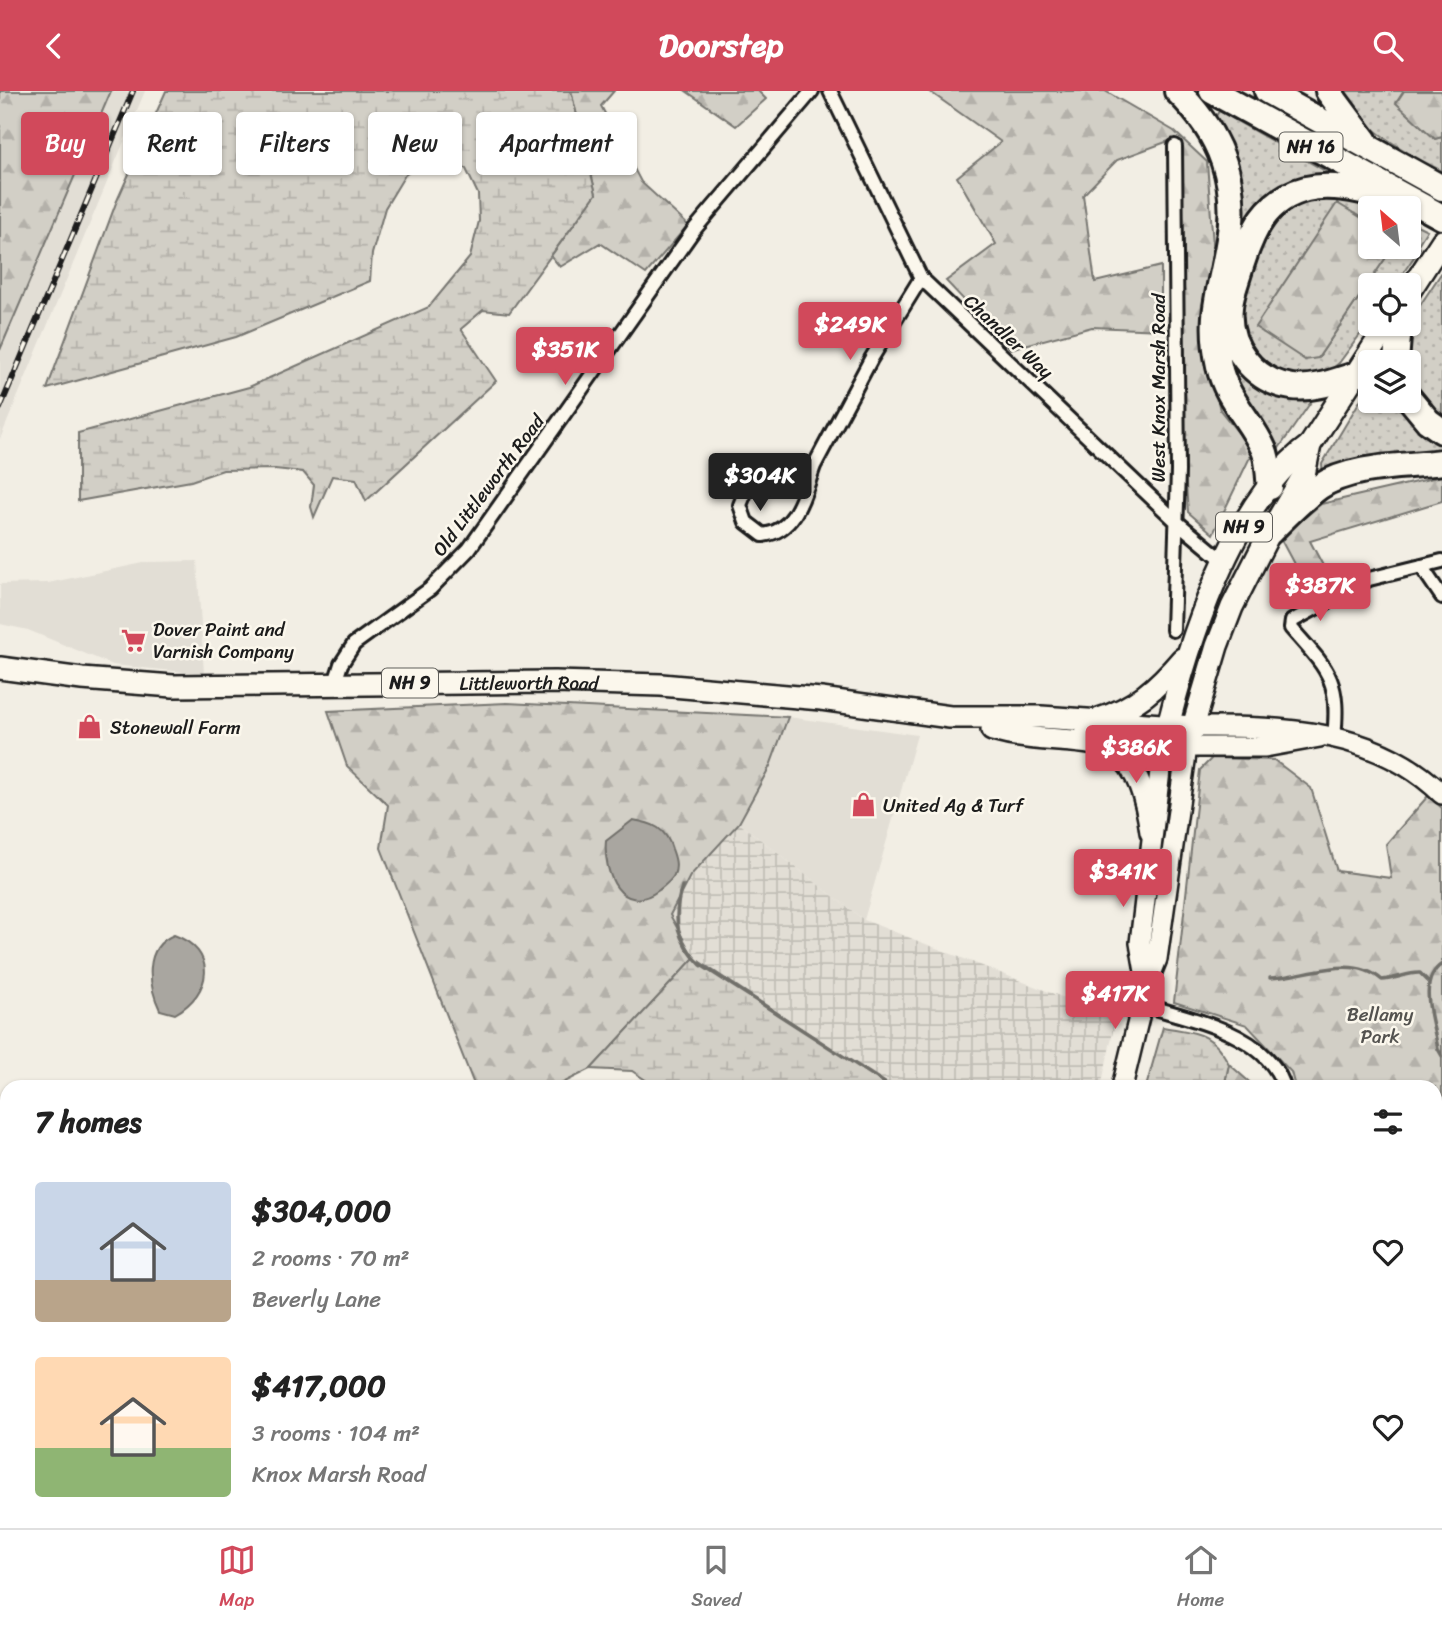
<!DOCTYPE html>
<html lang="en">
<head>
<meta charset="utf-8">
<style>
  body { margin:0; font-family:Sriracha,sans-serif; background:#f2f2f2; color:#222; height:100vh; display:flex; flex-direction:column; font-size:26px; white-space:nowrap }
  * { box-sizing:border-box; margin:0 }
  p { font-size:23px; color:#767676 }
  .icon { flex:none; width:38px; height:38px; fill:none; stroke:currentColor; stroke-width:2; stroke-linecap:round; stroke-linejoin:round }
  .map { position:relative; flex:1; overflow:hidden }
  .panel { position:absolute; left:0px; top:989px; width:1442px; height:450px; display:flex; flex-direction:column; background:#fff; border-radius:21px 21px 0 0; box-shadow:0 2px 5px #0004 }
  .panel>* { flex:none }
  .guide { position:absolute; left:21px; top:21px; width:700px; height:63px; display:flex; gap:14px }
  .needle { width:46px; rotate:332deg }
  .buttons { position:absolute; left:1358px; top:105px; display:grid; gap:14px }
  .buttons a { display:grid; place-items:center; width:63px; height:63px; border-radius:7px; background:#fff; box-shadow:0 2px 5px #0004; font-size:35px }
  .price { position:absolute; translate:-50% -60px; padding:0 16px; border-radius:7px; background:#d1495b; color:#fff; font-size:23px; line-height:46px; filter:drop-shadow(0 2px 4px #0008) }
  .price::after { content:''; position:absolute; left:50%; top:42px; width:21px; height:16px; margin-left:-10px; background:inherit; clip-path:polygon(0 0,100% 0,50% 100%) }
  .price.selected { background:#222; color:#fff }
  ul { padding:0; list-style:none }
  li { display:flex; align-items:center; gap:21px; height:175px; padding:0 35px }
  li span { display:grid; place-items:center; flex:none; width:196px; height:140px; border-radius:7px; color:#555 }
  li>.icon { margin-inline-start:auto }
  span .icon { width:84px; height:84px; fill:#fffc; stroke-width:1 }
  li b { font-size:30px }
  h2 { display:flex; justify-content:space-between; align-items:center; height:84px; padding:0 35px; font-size:30px }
  .tag { padding:0 24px; border-radius:7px; background:#fff; box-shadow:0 2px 5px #0004; font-size:24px; line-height:63px }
  .tag.selected { background:#d1495b; color:#fff }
  header { display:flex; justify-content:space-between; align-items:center; height:91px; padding:0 35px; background:#d1495b; color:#fff; font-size:32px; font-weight:700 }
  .tabs { display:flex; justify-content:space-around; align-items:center; height:98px; border-top:2px solid #e0e0e0; background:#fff; font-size:19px; color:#767676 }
  .tabs a { display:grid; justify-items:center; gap:4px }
  .tabs .selected { color:#d1495b }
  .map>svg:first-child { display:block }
  .built { fill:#e2ded5 }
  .industrial { fill:url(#industrial-grid) }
  .green { fill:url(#green-dots); stroke:#777671; stroke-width:2 }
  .forest { fill:url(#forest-firs); stroke:#777671; stroke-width:2 }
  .wetland { fill:url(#wetland-marsh); stroke:#777671; stroke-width:2 }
  .water { fill:#a9a6a0; stroke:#716f6b; stroke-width:2 }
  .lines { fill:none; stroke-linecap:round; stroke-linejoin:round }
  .stream { stroke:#716f6b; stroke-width:3.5 }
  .street-casing { stroke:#1c1c1c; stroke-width:18 }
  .secondary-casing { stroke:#1c1c1c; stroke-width:24 }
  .primary-casing { stroke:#1c1c1c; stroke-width:26 }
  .highway-casing { stroke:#1c1c1c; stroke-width:30 }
  .street { stroke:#fbf7ec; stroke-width:12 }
  .secondary { stroke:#fbf7ec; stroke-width:19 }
  .primary { stroke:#fbf7ec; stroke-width:21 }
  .highway { stroke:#fbf7ec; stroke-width:24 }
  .rail-casing { stroke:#1c1c1c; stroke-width:6 }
  .rail { stroke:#fbf7ec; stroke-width:3.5; stroke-dasharray:10; stroke-linecap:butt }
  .labels { text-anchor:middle; stroke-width:5; stroke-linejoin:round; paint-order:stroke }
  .shield { fill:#fbf7ec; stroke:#5f5e5a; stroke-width:2 }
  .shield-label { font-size:18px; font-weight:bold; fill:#1c1c1c }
  .street-label { font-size:19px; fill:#1c1c1c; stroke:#fbf7ec }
  .poi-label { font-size:19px; fill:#1c1c1c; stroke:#fbf7ec; text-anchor:start }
  .park-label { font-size:19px; fill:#53524f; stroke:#fbf7ec }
</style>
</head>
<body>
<header><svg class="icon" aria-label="back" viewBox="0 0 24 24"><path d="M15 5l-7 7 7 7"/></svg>Doorstep<svg class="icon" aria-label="search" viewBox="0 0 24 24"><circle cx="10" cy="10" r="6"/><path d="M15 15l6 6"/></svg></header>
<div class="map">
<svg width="1442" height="1437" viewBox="0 0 1442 1437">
  <defs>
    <pattern id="industrial-grid" width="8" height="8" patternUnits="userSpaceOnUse" patternTransform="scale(1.75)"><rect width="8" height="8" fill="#e2ded5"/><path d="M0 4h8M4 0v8" fill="none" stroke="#c1beb6"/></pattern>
    <pattern id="green-dots" width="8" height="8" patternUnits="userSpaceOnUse" patternTransform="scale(1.75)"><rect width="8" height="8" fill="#d2cfc6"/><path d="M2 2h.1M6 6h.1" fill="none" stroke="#b4b1aa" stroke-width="1.8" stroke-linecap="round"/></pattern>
    <pattern id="forest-firs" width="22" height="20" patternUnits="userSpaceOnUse" patternTransform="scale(1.75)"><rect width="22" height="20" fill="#d2cfc6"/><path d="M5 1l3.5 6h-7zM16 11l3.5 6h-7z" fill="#b4b1aa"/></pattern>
    <pattern id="wetland-marsh" width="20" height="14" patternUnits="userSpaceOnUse" patternTransform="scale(1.75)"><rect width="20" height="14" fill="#d2cfc6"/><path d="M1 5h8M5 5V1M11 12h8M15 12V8" fill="none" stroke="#b4b1aa"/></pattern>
  </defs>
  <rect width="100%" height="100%" fill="#f2eee4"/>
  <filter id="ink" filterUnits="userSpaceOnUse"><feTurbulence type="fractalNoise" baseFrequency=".0143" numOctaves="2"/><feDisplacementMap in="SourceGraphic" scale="14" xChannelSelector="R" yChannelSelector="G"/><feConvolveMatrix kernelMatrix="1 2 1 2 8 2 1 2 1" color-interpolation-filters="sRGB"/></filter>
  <g filter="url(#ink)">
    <path class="built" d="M111,0H145L0,348V259Z
      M197,470L204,583L113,574L28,539L0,533V493L48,492L148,471Z
      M788,626L917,644L864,829L739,732L770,676Z"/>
    <path class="industrial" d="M739,732L864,829L1116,927L1101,996H890L694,867L670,825L690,785Z"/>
    <path class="green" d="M1335,0H1404L1397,12L1435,48L1442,46V80C1403,61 1362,35 1335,0Z
      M1219,20L1334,85L1280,100L1227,249L1307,302L1311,311L1275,363L1225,281L1234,149L1213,30Z
      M1351,104L1380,117H1370V132L1337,113L1318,267L1393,156H1409V130L1427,139L1417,155L1420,157L1395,194H1370V230L1339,272L1327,282L1313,289L1258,275L1237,241L1254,146L1283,111Z
      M1442,181V328C1420,308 1409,303 1409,271H1402L1409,231Z
      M1370,293V310H1407L1442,342V362L1323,386L1322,373Z"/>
    <path class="forest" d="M0,0H111L0,259Z
      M571,0H614L601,15L641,91L688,134L646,183L600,152L560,176L551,165L596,103Z
      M686,0H758L766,8L736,35Z
      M929,0H1105L1174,40L1207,71L1213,154L1206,204L1208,270L1220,319L1253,360L1213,443L1188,421L1181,328L1183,63L1174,48L1117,69L1083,104L1095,191L1161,175V239L1092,236L1010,258L946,190L996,153L957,86L1001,51Z
      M1404,0H1442V46L1435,48L1396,12Z
      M1337,112L1370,132V156H1393L1318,267L1305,269L1255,236Z
      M1442,385V410L1310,450L1329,486L1309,501L1280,447L1321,413Z
      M507,612L788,626L770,675L739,732L690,785L670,824L694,867L591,978L555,996H475L381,757L388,714L347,675L328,620Z
      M1212,667L1274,669L1311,697L1337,780L1391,787L1386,753L1428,705L1442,717V1041L1435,1043V996H1295L1291,981L1247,934L1174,911L1200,679Z
      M1229,973L1255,996H1224Z
      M1442,1059V1437H1422L1425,1432H1435V1061Z
      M1268,1432H1305L1303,1437H1266Z"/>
    <path class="wetland" d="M166,0H571L596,103L509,222L483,219L461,238L496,290L366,410L356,388L332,385L314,426L311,416L314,394L303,381L275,378L223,379L191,390L78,410V342L249,296L429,216L470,166L479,130L478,103L466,78L449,68L431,67L405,84L385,117L372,163L370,190L236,246L47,298L116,112Z
      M694,867L890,996H656L632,980L591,978Z
      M1163,936C1196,942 1212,940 1229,973L1224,996H1146Z
      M0,1319L7,1320V1432H48V1436L56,1432H811L819,1437H0Z
      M836,1432H917L924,1437H844Z
      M963,1432H1088L1080,1437H959Z"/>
    <path class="water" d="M633,729C653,732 666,737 672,758C675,766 678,775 674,784C672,789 664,795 659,799C621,827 603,781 606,750Z
      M174,844C218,860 212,902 175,923L160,919C148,894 143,856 174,844Z"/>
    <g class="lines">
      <path class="stream" d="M682,795C672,829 676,849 701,874L891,996
        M1442,873C1416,890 1434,932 1438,958L1442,965
        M1270,887C1305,886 1352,862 1382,889C1395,888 1411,881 1420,882L1428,890
        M1435,1271H1442"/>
      <defs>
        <path id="street" d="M830,0L921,187L1177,431L1225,471
          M814,375C804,402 797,440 763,444L746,431L740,414L747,397L768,387Z
          M814,375L871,268L921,187
          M1421,475L1442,506
          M1173,539L1178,380L1175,55
          M334,595L341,573L354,553L430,498L469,458L693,140L812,0
          M1334,647C1340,588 1329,580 1291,537L1292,530L1369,488L1442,470
          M1142,913C1191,929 1267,941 1284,996
          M1204,1437L1206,1432"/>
        <path id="secondary" d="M1193,636C1281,635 1376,638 1442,703
          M1147,892L1140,852L1163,654
          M1122,996L1147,893L1157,868L1187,656H1265L1320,646
          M939,1437L943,1432"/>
        <g id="primary">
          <path d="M1409,201L1442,150"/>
          <path id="s1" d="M0,577L82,588L173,595L555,591L661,594L821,608L950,626H1041L1193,636"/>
          <path d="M1099,628C1135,617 1158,596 1182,568"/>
          <path d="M992,639C1079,664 1135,620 1151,741"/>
          <path d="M1086,643L1187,656L1217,555L1232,516L1270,441L1304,384L1310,354L1388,233"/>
          <path d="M1165,648C1186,557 1232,410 1310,354"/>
        </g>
        <path id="highway" d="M1177,0C1221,43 1240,93 1228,154C1220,202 1208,224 1219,275C1226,308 1251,329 1264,359C1269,370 1268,384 1270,396
          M1212,0L1442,126
          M1267,0L1442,97
          M1328,0L1365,50
          M1396,271L1399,233
          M1355,284C1335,290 1313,299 1292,296C1254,291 1226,255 1230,216C1231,203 1237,189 1241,175C1252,140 1266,108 1306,98C1339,90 1377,105 1410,111
          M1409,307L1428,330L1442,340
          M1270,441C1286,425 1301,409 1319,396C1352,374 1404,376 1442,371"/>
      </defs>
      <use href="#street" class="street-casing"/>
      <use href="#secondary" class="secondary-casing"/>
      <use href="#primary" class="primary-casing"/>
      <use href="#highway" class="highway-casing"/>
      <use href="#street" class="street"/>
      <use href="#secondary" class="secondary"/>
      <use href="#primary" class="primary"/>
      <use href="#highway" class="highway"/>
      <defs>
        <path id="rail" d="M0,317L133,0"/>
      </defs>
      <use href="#rail" class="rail-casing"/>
      <use href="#rail" class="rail"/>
    </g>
  </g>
  <defs>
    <symbol id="supermarket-bare" viewBox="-9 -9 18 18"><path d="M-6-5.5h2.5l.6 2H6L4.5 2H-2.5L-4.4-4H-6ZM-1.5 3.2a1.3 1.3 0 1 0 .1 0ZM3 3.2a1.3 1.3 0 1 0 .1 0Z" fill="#d1495b" stroke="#fbf7ec" stroke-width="2.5" paint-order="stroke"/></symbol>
    <symbol id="shop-bare" viewBox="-9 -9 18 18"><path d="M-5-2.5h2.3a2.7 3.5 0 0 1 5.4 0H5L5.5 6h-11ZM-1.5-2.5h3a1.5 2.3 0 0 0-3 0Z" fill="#d1495b" stroke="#fbf7ec" stroke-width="2.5" paint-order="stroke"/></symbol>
  </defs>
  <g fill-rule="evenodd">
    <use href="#supermarket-bare" x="116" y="532" width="35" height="35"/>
    <use href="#shop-bare" x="72" y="618" width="35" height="35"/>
    <use href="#shop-bare" x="846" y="696" width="35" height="35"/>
  </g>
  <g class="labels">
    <g class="shield">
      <rect x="1279.5" y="41.5" width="63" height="29" rx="5"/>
      <rect x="1216" y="421.5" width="56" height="29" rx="5"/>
      <rect x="382" y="577.5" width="56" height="29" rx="5"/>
    </g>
    <g class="shield-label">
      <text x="1311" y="62">NH 16</text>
      <text x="1244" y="442">NH 9</text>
      <text x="410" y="598">NH 9</text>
    </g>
    <g class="street-label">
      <text transform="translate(1009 245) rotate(43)" y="7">Chandler Way</text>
      <text transform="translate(1158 297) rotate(-90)" y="7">West Knox Marsh Road</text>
      <text transform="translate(488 394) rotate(-53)" y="7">Old Littleworth Road</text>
      <text dy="7" stroke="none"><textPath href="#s1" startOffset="530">Littleworth Road</textPath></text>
    </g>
    <g class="poi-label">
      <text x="153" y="545">Dover Paint and<tspan x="153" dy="22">Varnish Company</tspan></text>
      <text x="110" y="643">Stonewall Farm</text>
      <text x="883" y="721">United Ag &amp; Turf</text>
    </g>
    <g class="park-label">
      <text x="1380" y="930">Bellamy<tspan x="1380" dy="22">Park</tspan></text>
    </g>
  </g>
</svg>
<div class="buttons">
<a><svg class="needle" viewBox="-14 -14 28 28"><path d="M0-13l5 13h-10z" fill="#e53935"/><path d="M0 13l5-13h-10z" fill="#767676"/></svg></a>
<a><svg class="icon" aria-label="locate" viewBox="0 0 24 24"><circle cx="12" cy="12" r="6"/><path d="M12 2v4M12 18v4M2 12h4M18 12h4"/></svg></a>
<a><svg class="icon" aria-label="layers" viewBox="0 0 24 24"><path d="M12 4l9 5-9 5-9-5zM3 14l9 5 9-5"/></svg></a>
</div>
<b class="price" style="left:850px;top:271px">$249K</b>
<b class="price" style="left:565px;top:296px">$351K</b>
<b class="price selected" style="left:760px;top:422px">$304K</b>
<b class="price" style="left:1320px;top:532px">$387K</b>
<b class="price" style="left:1136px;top:694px">$386K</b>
<b class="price" style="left:1123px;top:818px">$341K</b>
<b class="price" style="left:1115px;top:940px">$417K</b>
<div class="guide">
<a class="tag selected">Buy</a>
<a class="tag">Rent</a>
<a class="tag">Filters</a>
<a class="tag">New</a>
<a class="tag">Apartment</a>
</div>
<section class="panel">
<h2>7 homes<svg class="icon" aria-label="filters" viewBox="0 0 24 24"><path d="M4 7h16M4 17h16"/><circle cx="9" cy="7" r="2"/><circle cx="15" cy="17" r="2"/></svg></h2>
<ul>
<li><span style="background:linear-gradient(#c9d6e8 70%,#b9a48a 0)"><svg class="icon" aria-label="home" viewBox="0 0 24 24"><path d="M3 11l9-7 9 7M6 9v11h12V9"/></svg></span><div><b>$304,000</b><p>2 rooms · 70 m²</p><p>Beverly Lane</p></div><svg class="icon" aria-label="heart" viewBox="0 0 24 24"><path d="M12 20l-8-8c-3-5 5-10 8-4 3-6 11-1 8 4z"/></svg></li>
<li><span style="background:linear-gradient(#ffd9b3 65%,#8fb573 0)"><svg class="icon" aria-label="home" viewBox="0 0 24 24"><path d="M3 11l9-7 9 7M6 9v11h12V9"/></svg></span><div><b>$417,000</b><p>3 rooms · 104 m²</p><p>Knox Marsh Road</p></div><svg class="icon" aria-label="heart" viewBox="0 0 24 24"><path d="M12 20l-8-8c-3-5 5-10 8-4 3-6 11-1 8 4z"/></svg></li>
</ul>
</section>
</div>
<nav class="tabs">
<a class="selected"><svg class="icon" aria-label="map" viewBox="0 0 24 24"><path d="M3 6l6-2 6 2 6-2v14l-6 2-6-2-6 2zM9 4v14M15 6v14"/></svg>Map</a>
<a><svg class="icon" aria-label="saved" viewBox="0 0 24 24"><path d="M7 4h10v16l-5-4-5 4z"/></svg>Saved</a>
<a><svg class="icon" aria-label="home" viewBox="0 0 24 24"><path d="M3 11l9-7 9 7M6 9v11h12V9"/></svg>Home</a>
</nav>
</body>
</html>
